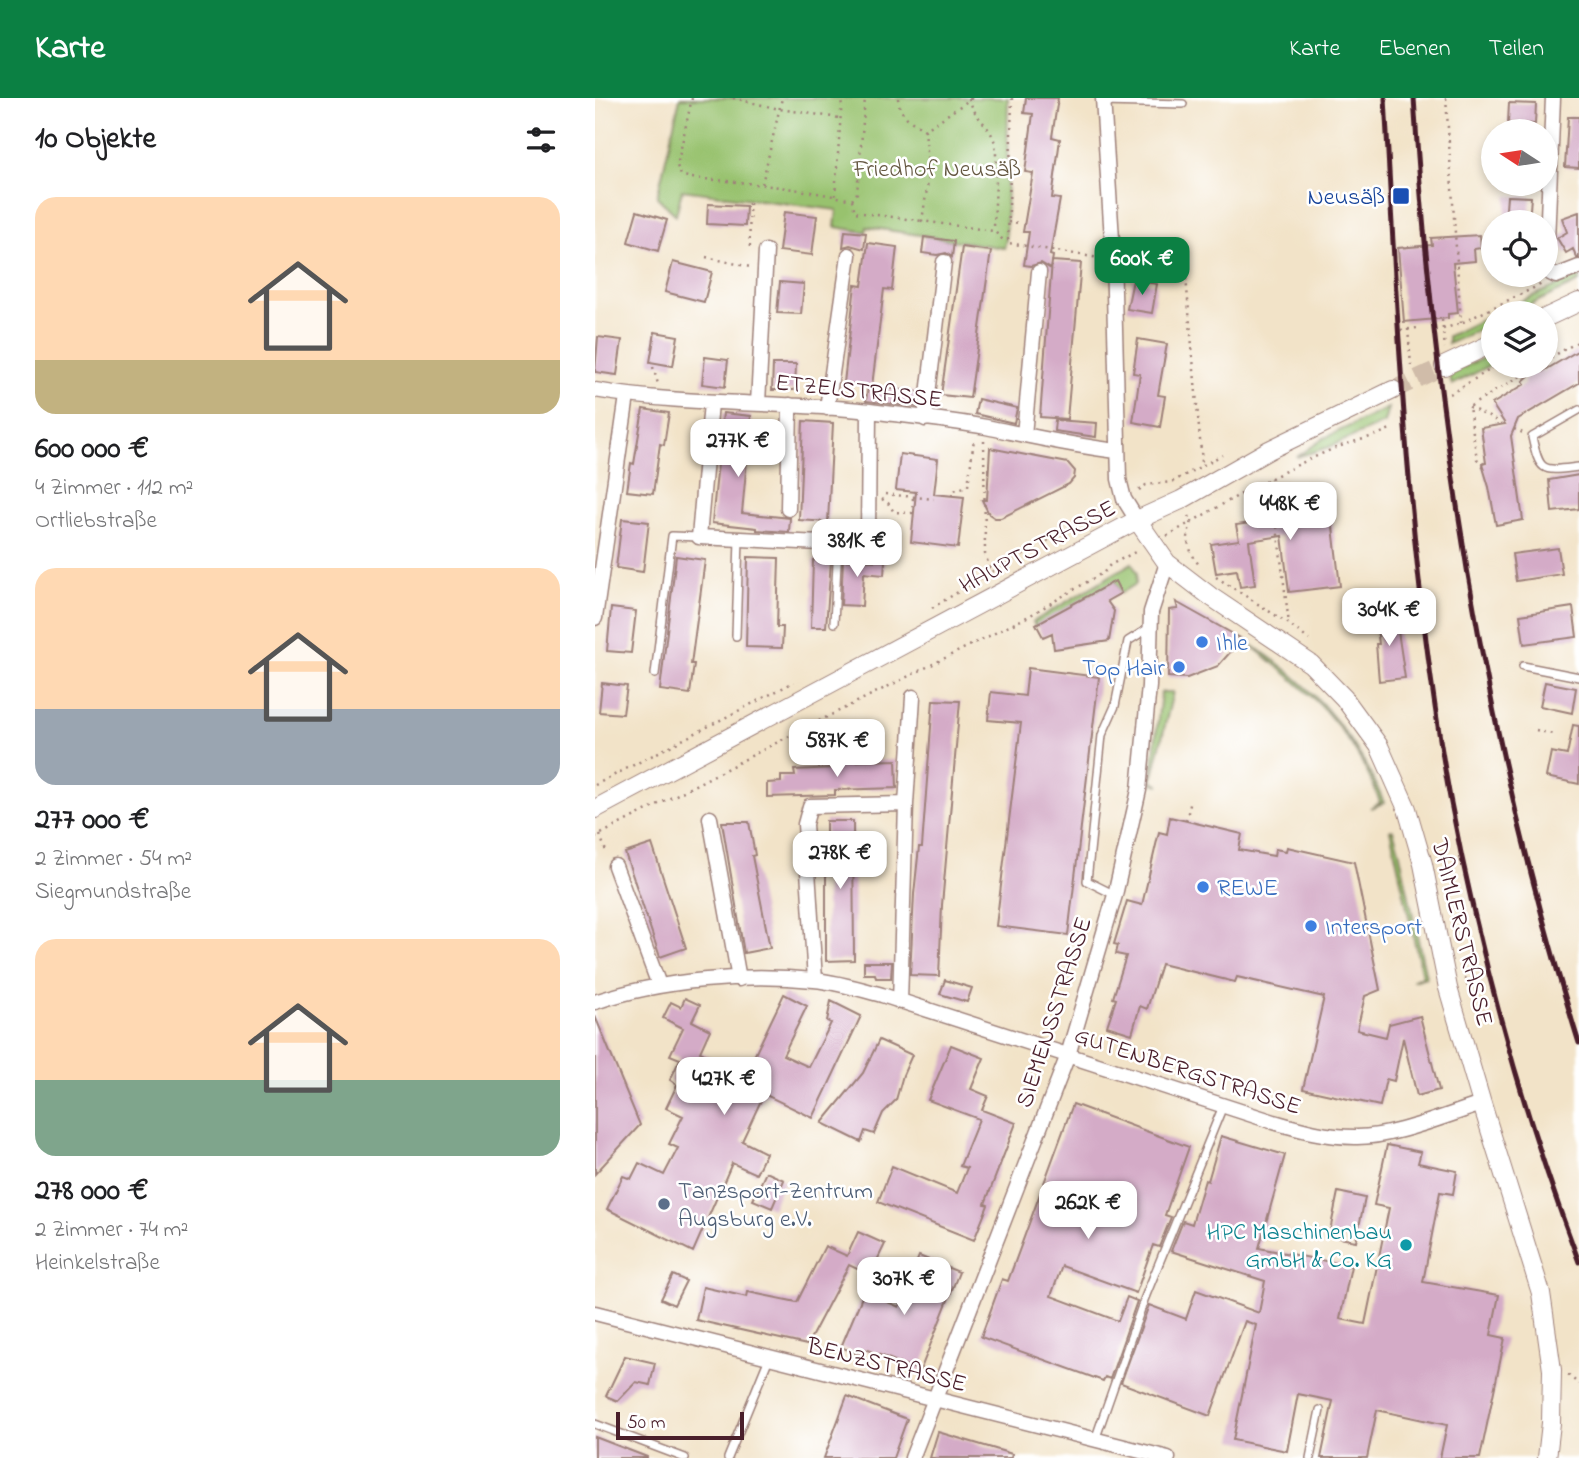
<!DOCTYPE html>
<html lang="de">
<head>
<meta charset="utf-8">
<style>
  body { margin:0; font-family:"Indie Flower",sans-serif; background:#f2f2f2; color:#202124; height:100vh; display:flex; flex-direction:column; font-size:26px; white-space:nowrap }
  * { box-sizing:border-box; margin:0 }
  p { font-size:23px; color:#757577 }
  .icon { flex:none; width:38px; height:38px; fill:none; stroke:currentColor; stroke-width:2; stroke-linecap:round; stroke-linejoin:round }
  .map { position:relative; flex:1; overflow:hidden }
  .drawer { display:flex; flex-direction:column; background:#fff; width:595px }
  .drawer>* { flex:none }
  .needle { width:46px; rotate:282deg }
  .tools { position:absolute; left:886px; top:21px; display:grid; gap:14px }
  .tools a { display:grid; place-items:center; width:77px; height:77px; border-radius:50%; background:#fff; box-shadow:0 4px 10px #0003; font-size:35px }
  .scale { position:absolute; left:21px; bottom:18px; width:128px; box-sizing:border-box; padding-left:7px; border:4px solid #4a1f2b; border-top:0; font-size:19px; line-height:24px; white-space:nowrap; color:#4a1f2b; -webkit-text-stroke:5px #fff; paint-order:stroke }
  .price { position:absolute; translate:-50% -60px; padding:0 16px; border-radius:14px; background:#fff; color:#222; font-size:23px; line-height:46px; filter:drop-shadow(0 2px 4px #0008) }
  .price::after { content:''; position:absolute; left:50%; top:42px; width:21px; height:16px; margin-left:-10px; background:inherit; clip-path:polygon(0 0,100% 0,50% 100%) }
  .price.active { background:#0b8043; color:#fff }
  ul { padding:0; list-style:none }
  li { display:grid; align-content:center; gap:14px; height:371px; padding:0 35px }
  li span { display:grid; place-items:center; height:217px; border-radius:21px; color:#555 }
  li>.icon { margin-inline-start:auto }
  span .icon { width:126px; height:126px; fill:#fffc; stroke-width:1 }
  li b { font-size:30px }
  h2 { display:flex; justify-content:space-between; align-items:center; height:84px; padding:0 35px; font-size:30px }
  header { display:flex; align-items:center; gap:42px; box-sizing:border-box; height:98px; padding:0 35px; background:#0b8043; color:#fff }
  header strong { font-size:33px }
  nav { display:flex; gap:38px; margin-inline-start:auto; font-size:24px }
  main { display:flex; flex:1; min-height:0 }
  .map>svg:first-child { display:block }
  .green { fill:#98c26e; stroke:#71704c; stroke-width:2 }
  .building { fill:#d4abc7 }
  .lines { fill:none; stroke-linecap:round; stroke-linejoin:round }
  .tertiary-tunnel { stroke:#d0bca9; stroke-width:18; stroke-dasharray:18 9; stroke-linecap:butt }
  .service-casing { stroke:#9e817a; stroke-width:10 }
  .minor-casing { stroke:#9e817a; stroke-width:17 }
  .tertiary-casing { stroke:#9e817a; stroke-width:20 }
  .path { stroke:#9e817a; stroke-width:2.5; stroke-dasharray:2 5; stroke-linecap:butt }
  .service { stroke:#fff; stroke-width:7 }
  .minor { stroke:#fff; stroke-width:14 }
  .tertiary { stroke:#fff; stroke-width:18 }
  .rail { stroke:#4a1f2b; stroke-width:5 }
  .transit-dot { fill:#1a4fb4; stroke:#fff; stroke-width:2.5 }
  .shop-dot { fill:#3f7fe0; stroke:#fff; stroke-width:2.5 }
  .service-dot { fill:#5c6f8a; stroke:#fff; stroke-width:2.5 }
  .culture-dot { fill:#0f9aa8; stroke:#fff; stroke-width:2.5 }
  .labels { text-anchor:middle; stroke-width:5; stroke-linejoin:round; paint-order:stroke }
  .park-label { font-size:24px; fill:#655842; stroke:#fff }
  .transit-label { font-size:24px; fill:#164399; stroke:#fff; text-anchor:end }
  .street-label { font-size:24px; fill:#4a1f2b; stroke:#fff }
  .shop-label { font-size:24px; fill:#366cbe; stroke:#fff; text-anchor:start }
  .service-label { font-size:24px; fill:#4e5e75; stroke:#fff; text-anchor:start }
  .culture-label { font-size:24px; fill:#0d838f; stroke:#fff; text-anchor:end }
</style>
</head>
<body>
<header>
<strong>Karte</strong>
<nav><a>Karte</a><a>Ebenen</a><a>Teilen</a></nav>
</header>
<main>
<section class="drawer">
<h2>10 Objekte<svg class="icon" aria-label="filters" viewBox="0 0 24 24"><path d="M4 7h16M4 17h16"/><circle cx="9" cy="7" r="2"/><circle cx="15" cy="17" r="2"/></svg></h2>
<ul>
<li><span style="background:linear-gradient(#ffd9b3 75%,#c2b280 0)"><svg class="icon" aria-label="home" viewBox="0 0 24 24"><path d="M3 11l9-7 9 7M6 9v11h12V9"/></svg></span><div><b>600 000 €</b><p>4 Zimmer · 112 m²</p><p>Ortliebstraße</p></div></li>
<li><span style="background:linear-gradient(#ffd9b3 65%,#9aa5b1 0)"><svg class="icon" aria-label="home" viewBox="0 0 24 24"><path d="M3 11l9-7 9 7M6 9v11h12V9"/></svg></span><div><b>277 000 €</b><p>2 Zimmer · 54 m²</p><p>Siegmundstraße</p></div></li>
<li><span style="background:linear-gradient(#ffd9b3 65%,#7fa58c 0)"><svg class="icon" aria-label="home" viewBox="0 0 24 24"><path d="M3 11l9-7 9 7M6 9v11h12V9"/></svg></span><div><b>278 000 €</b><p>2 Zimmer · 74 m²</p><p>Heinkelstraße</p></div></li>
</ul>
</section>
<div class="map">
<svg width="984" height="1360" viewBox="0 0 984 1360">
  <rect width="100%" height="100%" fill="#fff"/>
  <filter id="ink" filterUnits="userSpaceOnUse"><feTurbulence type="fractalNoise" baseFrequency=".0143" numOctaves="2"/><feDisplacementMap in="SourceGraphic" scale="14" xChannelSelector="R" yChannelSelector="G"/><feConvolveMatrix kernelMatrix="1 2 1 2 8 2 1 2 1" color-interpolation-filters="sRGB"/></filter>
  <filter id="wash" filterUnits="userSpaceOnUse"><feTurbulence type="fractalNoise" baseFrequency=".00686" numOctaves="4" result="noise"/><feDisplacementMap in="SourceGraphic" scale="28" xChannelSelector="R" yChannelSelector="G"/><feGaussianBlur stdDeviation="1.57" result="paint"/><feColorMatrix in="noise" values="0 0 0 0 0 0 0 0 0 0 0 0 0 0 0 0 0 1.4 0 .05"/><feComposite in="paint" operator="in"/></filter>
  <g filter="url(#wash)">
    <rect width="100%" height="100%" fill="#f2e3c8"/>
    <path class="green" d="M85,0H413L411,142L409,150L272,129L271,134L240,129L242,112L87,92L81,117L62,99Z
      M984,178V184L918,215H899Z
      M898,216V225L853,246V238Z
      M898,255V266L857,287L854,276Z
      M793,310L789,325L734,349L702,359L729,340Z
      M537,465L542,475L541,486L526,495L520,483L440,528L438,524Z
      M647,541C713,580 760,634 789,705L775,710L785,704C757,628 710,588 647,541Z
      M566,594H578L557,682L565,687L556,684Z
      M795,732H798L804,752L831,879L817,883L827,878Z"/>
    <g id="blocks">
      <path class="building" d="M431,0H463L457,39L465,41L457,100L465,101L455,157L458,158L456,171L446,165L436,168L429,167L434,134H428L438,75L430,74L438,16L429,15Z
        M914,5L941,6L940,26L913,25Z
        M973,19H984V70L970,69Z
        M912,98L936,99L934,124H910Z
        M113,106L151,108L150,128L112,126Z
        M42,113L72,122L63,153L33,144Z
        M189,114L222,118L217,157L184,153Z
        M984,114V160H982L978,151L971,155L962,140L972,134L967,120Z
        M250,133L271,135L269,151L255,147L248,149Z
        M885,137L886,150L879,151L880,163L858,165L863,215L853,216V220L809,224L803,150L837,147L836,140Z
        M329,139L359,143L357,159L351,155L342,157L327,155Z
        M273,145L302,149L297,192L289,191L277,288L249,285L260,187L267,188Z
        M367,149L396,153L375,300L346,297Z
        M457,163L486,165L472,321L445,319Z
        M78,164L117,174L109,204L70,194Z
        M538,182L562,186L557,215L532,211Z
        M185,184L209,186L206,216L182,215Z
        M60,234L83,238L78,268L55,264Z
        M3,239L27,242L22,277L0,274Z
        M543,241L572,246L563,297L570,298L565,329L538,324L545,276L538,275Z
        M984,252V285L923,321L916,338L928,422L901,427L894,389L887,366L891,365L886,330L910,326L897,306L930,286L928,283L944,269L947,274Z
        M110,259L133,262L130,289L107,286Z
        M178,266H201L200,292H177Z
        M273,288L324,294L322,309L271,303Z
        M383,301L422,310L419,325L380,316Z
        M48,311L74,315L69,347L65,346L58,396L32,393L36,365L39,366Z
        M128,315L156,318L147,415L195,420L194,434L162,432V430L117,425Z
        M460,322L502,325L501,339L459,333Z
        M208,323L238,325L233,424L204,422Z
        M395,350L473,365L480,373L479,380L474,386L406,420H400L394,416L387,402H392Z
        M305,356L343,361L339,396L369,399L363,450L316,444L321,394L301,392Z
        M984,377V411L957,414L954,382Z
        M733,387L745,488L694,494L687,438L654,443L660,487L645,489L642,472L621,475L616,446L644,442L641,427L685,421L681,393Z
        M27,421L54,424L48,474L21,470Z
        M963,450L967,476L921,483L917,456Z
        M81,458L110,462L96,566H99L95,596L65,592Z
        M153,459L184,460L182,529H188L187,550L151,549Z
        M218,462L236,463L231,529H216Z
        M248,462L290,463L289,477L269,475L267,508L246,507Z
        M520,483L526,495L512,503L519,513L514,543L459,551L457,535L448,539L441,526Z
        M581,504L647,541L623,568L592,580L573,579L574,512L583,511Z
        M978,509L982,539L929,546L925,517Z
        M16,510L41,513L36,555L12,553Z
        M800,513L810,580L784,583L781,546H784L780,516Z
        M433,570L504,579L473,837L401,828L426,625L393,622L396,594L430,598Z
        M950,584L981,590L977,615L945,608Z
        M7,585L32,588L28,616L4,614Z
        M338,602L365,603L347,807L344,878L315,877L319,796L324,749H327Z
        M978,627L984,628V686L951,679L956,654L972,657Z
        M301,662L302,690L240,692V697L172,699V685L186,684V678H200L199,672L239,670V664Z
        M575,719L647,736L644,752L679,758L680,751L691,753L692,749L759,764L785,892L770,898L762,932L791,939L794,926L825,918L844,992L822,998L808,940L799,983L791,981L785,1008L708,991L729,899L642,879L640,884L566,866L552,911L545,908L537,936L512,928L521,901L518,900L531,858L521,856L523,847L519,846L532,803L547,807L564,734L572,736Z
        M231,723H258L259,862L231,863Z
        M127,724H154L160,757L157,758L175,850L149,855Z
        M57,746L91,850L65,859L30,755Z
        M269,864H297L296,880H281L280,876H269Z
        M350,882L377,890L372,904L345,896Z
        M189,896L212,908L188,957L214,969L236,925L232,923L236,903L266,918L218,1020L169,996L147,1043L171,1055L161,1076L137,1065L98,1154L12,1111L28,1078L36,1081L44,1065L69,1077L83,1050L74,1046L88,1018L71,1010L82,987L75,982L85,961L75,957L88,930L68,920L76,904L86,909L90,900L105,907L97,923L115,932L105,954L143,973L147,966L154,969Z
        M0,918L45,1027L0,1076Z
        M284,942L317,957L308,977L301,1002L288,1015L279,1036L270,1033L266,1044L227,1025L268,975Z
        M356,947L389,960L376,991L393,998L387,1012L421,1025L390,1106L393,1107L379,1142L283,1104L297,1068L362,1095L372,1070L365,1068L384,1021L333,1002Z
        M478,1006L594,1049L570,1117L576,1119L564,1149L558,1147L541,1195L467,1168L456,1198L523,1223L532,1199L542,1203L515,1281L510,1279L508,1283L386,1239L407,1181L413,1183Z
        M626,1038L690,1057L664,1150L756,1168L745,1221L770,1226L794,1110L779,1107L792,1047L826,1054L823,1065L862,1073L858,1096L845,1094L828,1184L904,1197L896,1237L910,1240L885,1360H845L852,1327L782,1312L772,1360H726L738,1303L703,1296L692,1353L638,1342L661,1227L650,1223L615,1318L526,1285L554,1207L591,1221L601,1192L664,1215L670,1183L576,1153L588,1123L597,1126L610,1082L613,1083Z
        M171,1074L189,1082L177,1110L158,1102Z
        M743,1094L770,1100L761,1143L734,1138Z
        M263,1134L290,1146L275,1177L254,1167L212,1247L101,1222L108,1189L152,1199L153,1194L202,1204L230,1148L252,1158Z
        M324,1158L364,1174L325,1273L270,1251L267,1258L246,1249L269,1194L304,1209Z
        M78,1177L91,1183L79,1207L66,1201Z
        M30,1258L60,1265L55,1287L41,1284L23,1303L11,1298Z
        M252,1298L312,1321L298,1360H229Z
        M343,1334L417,1356L416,1360H335Z
        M0,1339L52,1359V1360H0Z"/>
    </g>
  </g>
  <g filter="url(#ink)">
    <use href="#blocks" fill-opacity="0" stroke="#9e817a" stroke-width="2"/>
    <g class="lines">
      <path class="tertiary-tunnel" d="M798,292L849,268"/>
      <defs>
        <path id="service" d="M508,4L588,6
          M984,312L937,339C945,376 948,373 984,369
          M239,525L243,446
          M141,538L144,441
          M928,568L984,579
          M60,576L77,438L104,439
          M520,797L492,783L507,637L520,608L533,543L554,530
          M0,1326L90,1360
          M500,1342L549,1202L628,1008
          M133,1360L174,1260
          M715,1360L725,1312"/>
        <path id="minor" d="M508,0L518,157L524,381L529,401L542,422
          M958,0L951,167L955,175L961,178L984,169
          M0,292C91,308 184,303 275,313C314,318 353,322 391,329C435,338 478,348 522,353
          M116,305L104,439L267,447L273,439L274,313
          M163,305L171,153
          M232,310L254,157
          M330,321L349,164
          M429,337L444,174
          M193,411L195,307
          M0,520L32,298
          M115,720L144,881
          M20,768L64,887
          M220,882L210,726L215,708L311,706
          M0,904C66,882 150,875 219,882C242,884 265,891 287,897L679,1024C706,1032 732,1039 760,1039C797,1040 851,1017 887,1006
          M305,904L311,706L318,599
          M0,1215L573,1360
          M317,1360L473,957L520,797L544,692L554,588L556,514L572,465"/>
        <path id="tertiary" d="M950,220L984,204
          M849,268L898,245
          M542,422L572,465L615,498L716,566L749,600L784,648L812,711L828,766L853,890L887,1006L946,1195L957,1272L956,1325L952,1360
          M0,711L542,422L586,402L674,352L798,292"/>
      </defs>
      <use href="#service" class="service-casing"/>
      <use href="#minor" class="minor-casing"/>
      <use href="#tertiary" class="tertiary-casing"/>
      <path class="path" d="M97,0L82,68L86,77L96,80C150,84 203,90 257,102L260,114L327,123
        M138,0L184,11L245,20
        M303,0C304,17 316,24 330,32
        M374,0C380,22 392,23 399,42C404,57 399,112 399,132
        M377,0L330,32L334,77L327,123L399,133L408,142H413
        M417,0L413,145L504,160
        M851,0L866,225
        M167,86L187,0
        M240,98L247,0
        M257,102L262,95L270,0
        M154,105L155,153
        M413,124L425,125
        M111,159L155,169
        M532,159L581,156L586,160L590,167L607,365
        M925,215L934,211
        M847,222L850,250
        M813,231L816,267
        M848,231L866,225L947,186
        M806,232L823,230
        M950,263L984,243
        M58,269L63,286
        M855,296L901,268
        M874,309L902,323
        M919,331L928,335
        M389,343L390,456L396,474
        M889,366L882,361L874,309L942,268
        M676,380L694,526
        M544,392L551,387L577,384L627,357
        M290,396L339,401
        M357,398L359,392L373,388L379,341
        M287,401L293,405L299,414L317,415L318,399
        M594,418L597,424C589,440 594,453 604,467
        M572,438C624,408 676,378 731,354C752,344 776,341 797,330
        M621,479L694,526L714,542
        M337,510L389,478L517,407
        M941,632L961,637
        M0,687L199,584
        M591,722L596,703
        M5,737L12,756
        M0,739L210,630L434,518L509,474L515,467L544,452
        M869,873L874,894
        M973,1277L984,1286"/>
      <use href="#service" class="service"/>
      <use href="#minor" class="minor"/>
      <use href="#tertiary" class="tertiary"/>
      <path class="rail" d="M790,0C803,234 813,469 855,700C885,858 927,1013 984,1164
        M819,0C839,321 888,638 984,945"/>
    </g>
  </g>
  <rect class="transit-dot" x="797" y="89" width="18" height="18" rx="3.5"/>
  <g class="shop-dot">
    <circle cx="607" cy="544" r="7"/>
    <circle cx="584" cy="569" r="7"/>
    <circle cx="608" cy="789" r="7"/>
    <circle cx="716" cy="828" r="7"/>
  </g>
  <circle class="service-dot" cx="69" cy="1106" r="7"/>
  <circle class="culture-dot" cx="811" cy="1147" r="7"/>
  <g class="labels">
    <g class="park-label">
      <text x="342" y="78">Friedhof Neusäß</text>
    </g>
    <g class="transit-label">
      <text x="790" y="106">Neusäß</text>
    </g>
    <g class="street-label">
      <text transform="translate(264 292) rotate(6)" y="8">ETZELSTRASSE</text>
      <text transform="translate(442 448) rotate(-28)" y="8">HAUPTSTRASSE</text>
      <text transform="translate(868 834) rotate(76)" y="8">DAIMLERSTRASSE</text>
      <text transform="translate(458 914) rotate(-72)" y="8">SIEMENSSTRASSE</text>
      <text transform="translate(593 972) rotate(18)" y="8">GUTENBERGSTRASSE</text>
      <text transform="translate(292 1266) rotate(14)" y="8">BENZSTRASSE</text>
    </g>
    <g class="shop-label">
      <text x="621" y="552">Ihle</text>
      <text x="570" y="577" text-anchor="end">Top Hair</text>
      <text x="622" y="797">REWE</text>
      <text x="730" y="836">Intersport</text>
    </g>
    <g class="service-label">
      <text x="83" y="1100">Tanzsport-Zentrum<tspan x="83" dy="28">Augsburg e.V.</tspan></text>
    </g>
    <g class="culture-label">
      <text x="797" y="1141">HPC Maschinenbau<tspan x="797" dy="28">GmbH &amp; Co. KG</tspan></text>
    </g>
  </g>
</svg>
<div class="tools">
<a><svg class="needle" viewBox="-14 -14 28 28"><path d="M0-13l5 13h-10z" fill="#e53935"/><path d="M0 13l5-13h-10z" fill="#757577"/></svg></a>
<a><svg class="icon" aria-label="locate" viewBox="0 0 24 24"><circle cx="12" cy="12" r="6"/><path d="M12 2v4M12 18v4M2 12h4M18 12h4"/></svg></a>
<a><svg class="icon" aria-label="layers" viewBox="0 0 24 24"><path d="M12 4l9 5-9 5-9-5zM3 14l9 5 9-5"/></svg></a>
</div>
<div class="scale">50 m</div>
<b class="price active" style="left:547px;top:199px">600K €</b>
<b class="price" style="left:143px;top:381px">277K €</b>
<b class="price" style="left:695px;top:444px">448K €</b>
<b class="price" style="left:262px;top:481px">381K €</b>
<b class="price" style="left:794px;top:550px">304K €</b>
<b class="price" style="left:242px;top:681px">587K €</b>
<b class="price" style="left:245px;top:793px">278K €</b>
<b class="price" style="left:129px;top:1019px">427K €</b>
<b class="price" style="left:493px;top:1143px">262K €</b>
<b class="price" style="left:309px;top:1219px">307K €</b>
</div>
</main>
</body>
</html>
